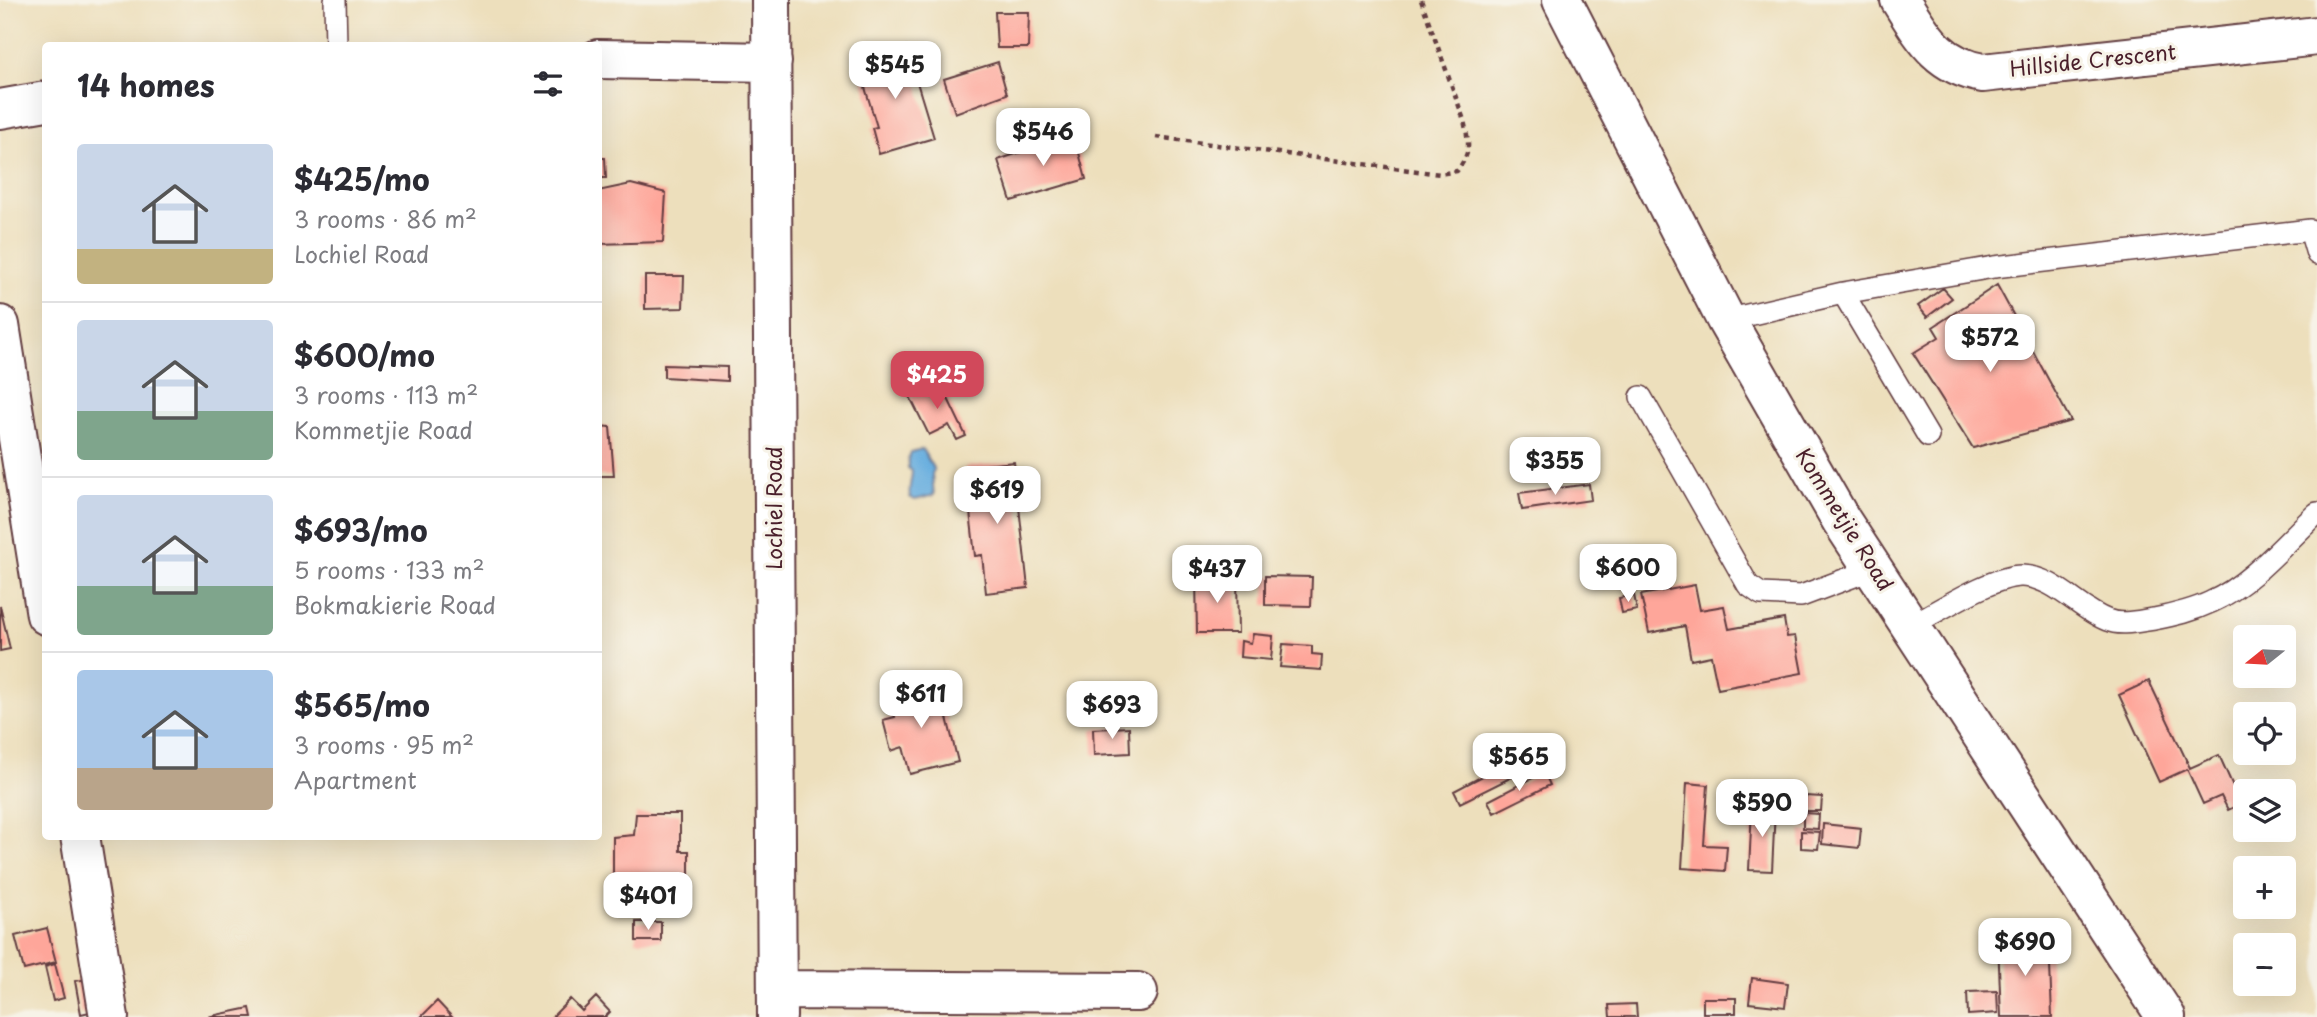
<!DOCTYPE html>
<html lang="en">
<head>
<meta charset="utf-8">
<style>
  body { margin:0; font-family:"Playpen Sans",sans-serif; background:#f7f7f7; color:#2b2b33; height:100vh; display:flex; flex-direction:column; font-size:26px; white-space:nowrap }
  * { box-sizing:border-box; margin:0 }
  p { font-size:23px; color:#7c7c81 }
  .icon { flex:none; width:38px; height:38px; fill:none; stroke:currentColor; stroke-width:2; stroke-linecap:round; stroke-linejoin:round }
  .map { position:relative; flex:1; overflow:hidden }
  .drawer { position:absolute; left:42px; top:42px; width:560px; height:798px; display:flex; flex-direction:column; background:#fff; border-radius:7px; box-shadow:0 7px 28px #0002 }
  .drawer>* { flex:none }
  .needle { width:46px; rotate:252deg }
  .fabs { position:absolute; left:2233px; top:625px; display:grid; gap:14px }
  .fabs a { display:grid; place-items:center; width:63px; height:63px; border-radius:7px; background:#fff; box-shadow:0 7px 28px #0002; font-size:35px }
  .price { position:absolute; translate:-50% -60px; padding:0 16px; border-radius:14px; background:#fff; color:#222; font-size:23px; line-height:46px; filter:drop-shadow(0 2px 4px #0008) }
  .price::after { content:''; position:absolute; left:50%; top:42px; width:21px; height:16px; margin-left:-10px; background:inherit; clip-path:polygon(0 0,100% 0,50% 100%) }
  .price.on { background:#d1495b; color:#fff }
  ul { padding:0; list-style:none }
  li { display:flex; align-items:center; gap:21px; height:175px; padding:0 35px }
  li+li { border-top:2px solid #e1e1e2 }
  li span { display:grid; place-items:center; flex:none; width:196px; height:140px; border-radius:7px; color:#555 }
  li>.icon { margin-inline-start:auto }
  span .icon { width:84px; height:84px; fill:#fffc; stroke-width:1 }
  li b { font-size:30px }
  h2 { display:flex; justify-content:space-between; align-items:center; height:84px; padding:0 35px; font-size:30px }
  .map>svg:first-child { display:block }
  .water { fill:#69afdf; stroke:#5a6785; stroke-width:2 }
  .building { fill:#fea69a }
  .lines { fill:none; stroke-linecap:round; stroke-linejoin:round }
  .lane-casing { stroke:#623c41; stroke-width:24 }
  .street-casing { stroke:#623c41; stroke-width:42 }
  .secondary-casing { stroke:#623c41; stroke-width:42 }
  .path { stroke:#623c41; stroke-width:4.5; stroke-dasharray:5 5; stroke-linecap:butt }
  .lane { stroke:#fff; stroke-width:21 }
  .street { stroke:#fff; stroke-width:38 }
  .secondary { stroke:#fff; stroke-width:38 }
  .labels { text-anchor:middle; stroke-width:6; stroke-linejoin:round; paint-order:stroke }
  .street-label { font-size:21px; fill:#4a1f2b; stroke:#f7f3e8 }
</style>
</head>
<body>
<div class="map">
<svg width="2317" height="1017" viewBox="0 0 2317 1017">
  <rect width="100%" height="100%" fill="#f7f3e8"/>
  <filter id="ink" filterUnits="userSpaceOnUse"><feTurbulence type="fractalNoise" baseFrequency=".0143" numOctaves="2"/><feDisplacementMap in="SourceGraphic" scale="14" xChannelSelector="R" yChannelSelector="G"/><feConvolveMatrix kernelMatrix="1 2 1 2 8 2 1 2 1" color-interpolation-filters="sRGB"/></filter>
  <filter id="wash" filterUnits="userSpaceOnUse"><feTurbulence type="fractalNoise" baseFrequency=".00686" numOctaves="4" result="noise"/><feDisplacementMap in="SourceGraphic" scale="28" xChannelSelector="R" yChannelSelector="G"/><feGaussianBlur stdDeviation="1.57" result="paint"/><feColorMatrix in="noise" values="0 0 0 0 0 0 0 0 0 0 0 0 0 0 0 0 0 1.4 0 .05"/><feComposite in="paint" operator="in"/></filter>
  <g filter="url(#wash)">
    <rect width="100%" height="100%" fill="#eddfbc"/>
    <path class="water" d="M922,449L934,469L932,474L934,495L915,500L910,497C908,488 912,480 912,471L908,468V460L911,452Z"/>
    <g id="blocks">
      <path class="building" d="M995,12H1029L1028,48H997Z
        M906,46L934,138L879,154L872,128L877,127L857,61Z
        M998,62L1007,94L955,113L944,79Z
        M1074,134L1086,179L1011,201L998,160Z
        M598,158H605L606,178H598Z
        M631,184L666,193L663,242L598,244V191Z
        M645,276H684L683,308L645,309Z
        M1997,285L2071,421L1973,448L1913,353L1939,337L1933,327Z
        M1943,288L1952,298L1927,317L1918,306Z
        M664,365L727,367V381L664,377Z
        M940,382L966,436L957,440L949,425L929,435L910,397Z
        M598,426L610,427L614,476H598Z
        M1014,462L1028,588L986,593L982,555L975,556L965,467Z
        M1589,484L1591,500L1522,510L1519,493Z
        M1265,576L1312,577L1311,606L1265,605Z
        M1196,577H1237L1238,633H1197Z
        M1695,585L1700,610L1724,606L1729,629L1784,619L1787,637L1795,636L1802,673L1718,689L1711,656L1691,660L1685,626L1649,633L1641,595Z
        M1634,595L1637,610L1622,613L1619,598Z
        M0,606L10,649L0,651Z
        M1253,634L1273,636L1271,660L1240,657L1241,641L1251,643Z
        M1283,644L1312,646V654L1322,655L1321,670L1280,667Z
        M2149,681L2190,768L2219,755L2241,804L2228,810L2221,796L2203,804L2187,769L2159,782L2119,695Z
        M939,685L958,762L910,774L903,747L891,751L883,720L895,717L890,697Z
        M1129,727L1130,753L1094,755L1093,729Z
        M1511,761L1518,774L1460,803L1454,791Z
        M1544,772L1550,785L1494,813L1488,801Z
        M1687,783L1708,785L1704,845L1727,846L1725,871L1682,868Z
        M1805,796L1822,797L1821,811H1805Z
        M1752,807L1775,809L1772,871L1749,870Z
        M1803,813L1819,814L1818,829L1803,828Z
        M636,814H680V851H689V905L636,906V896H613V837L634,835Z
        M1823,824L1861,828L1859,848L1822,844Z
        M1801,831L1820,832L1818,849L1801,848Z
        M636,922H661V941H636Z
        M47,928L56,962L24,970L15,936Z
        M2049,939L2052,1017H2001L1998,940Z
        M55,964L64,998L53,1001L45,967Z
        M1752,978L1788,983L1785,1007L1749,1003Z
        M89,979L94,1011L81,1014L75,981Z
        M1997,991L1998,1013L1968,1015L1967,992Z
        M596,997L610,1012L605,1017H552L570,999L582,1011Z
        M1703,998H1736V1013H1703Z
        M437,1001L452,1017H421Z
        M1636,1004L1637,1017H1610L1609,1005Z
        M250,1008L252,1017H212L211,1016Z"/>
    </g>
  </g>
  <g filter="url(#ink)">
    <use href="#blocks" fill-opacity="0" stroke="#623c41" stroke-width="2"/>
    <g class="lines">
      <defs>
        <path id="lane" d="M335,0L336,46
          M1843,293L1928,436
          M1726,320L1843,293L1994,267L2310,230L2317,254
          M1641,397L1748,585L1761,594L1801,596L1873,569
          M1910,626C1937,612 1994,575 2022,576C2055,577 2078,609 2107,620C2122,626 2139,621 2154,619C2174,615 2192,611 2211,602C2250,585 2286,542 2317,513"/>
        <path id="street" d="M771,0L777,1017
          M1900,0C1923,36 1937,65 1983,73L2317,36
          M598,59L772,62
          M0,109L46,101
          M0,325L46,615
          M80,836L109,1017
          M777,990L1138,992"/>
        <path id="secondary" d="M1562,0L1726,320L1841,520L2166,1017"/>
      </defs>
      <use href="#lane" class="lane-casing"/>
      <use href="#street" class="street-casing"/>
      <use href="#secondary" class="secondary-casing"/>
      <path class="path" d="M1156,137L1440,174L1457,171C1472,150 1469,145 1464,120L1421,0"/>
      <use href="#lane" class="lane"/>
      <use href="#street" class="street"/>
      <use href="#secondary" class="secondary"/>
    </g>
  </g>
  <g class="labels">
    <g class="street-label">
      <text transform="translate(2093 61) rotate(-6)" y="7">Hillside Crescent</text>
      <text transform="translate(775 508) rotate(-90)" y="7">Lochiel Road</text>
      <text transform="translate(1844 520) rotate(58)" y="7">Kommetjie Road</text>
    </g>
  </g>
</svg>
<div class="fabs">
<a><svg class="needle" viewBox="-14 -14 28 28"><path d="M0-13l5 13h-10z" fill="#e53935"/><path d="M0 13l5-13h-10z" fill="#7c7c81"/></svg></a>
<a><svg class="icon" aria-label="locate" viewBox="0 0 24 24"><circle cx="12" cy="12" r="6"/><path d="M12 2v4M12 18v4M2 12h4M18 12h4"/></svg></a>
<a><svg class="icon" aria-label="layers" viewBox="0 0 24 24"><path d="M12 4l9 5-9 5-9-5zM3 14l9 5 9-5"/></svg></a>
<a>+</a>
<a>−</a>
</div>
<b class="price" style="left:895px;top:101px">$545</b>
<b class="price" style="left:1043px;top:168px">$546</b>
<b class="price" style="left:1990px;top:374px">$572</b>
<b class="price on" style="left:937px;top:411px">$425</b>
<b class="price" style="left:1555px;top:497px">$355</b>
<b class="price" style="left:997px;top:526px">$619</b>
<b class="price" style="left:1628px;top:604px">$600</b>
<b class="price" style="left:1217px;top:605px">$437</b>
<b class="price" style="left:921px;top:730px">$611</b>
<b class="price" style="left:1112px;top:741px">$693</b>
<b class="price" style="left:1519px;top:793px">$565</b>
<b class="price" style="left:1762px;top:839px">$590</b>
<b class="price" style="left:648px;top:932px">$401</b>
<b class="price" style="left:2025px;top:978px">$690</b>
<section class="drawer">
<h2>14 homes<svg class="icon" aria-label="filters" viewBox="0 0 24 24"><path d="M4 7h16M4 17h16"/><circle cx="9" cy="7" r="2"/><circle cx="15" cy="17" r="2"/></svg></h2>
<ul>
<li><span style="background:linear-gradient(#c9d6e8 75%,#c2b280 0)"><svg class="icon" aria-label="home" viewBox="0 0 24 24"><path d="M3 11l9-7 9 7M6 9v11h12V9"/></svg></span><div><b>$425/mo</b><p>3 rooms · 86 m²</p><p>Lochiel Road</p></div></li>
<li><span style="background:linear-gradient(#c9d6e8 65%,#7fa58c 0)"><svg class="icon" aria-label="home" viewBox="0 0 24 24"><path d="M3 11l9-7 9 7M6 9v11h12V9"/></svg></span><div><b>$600/mo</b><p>3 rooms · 113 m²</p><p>Kommetjie Road</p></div></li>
<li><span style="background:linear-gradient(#c9d6e8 65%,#7fa58c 0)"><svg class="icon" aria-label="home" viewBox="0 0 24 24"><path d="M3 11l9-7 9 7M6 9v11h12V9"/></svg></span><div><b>$693/mo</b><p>5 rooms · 133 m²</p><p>Bokmakierie Road</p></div></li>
<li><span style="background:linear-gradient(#a9c7e8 70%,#b9a48a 0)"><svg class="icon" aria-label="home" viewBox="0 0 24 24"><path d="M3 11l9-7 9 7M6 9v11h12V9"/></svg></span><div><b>$565/mo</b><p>3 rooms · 95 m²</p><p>Apartment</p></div></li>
</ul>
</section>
</div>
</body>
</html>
